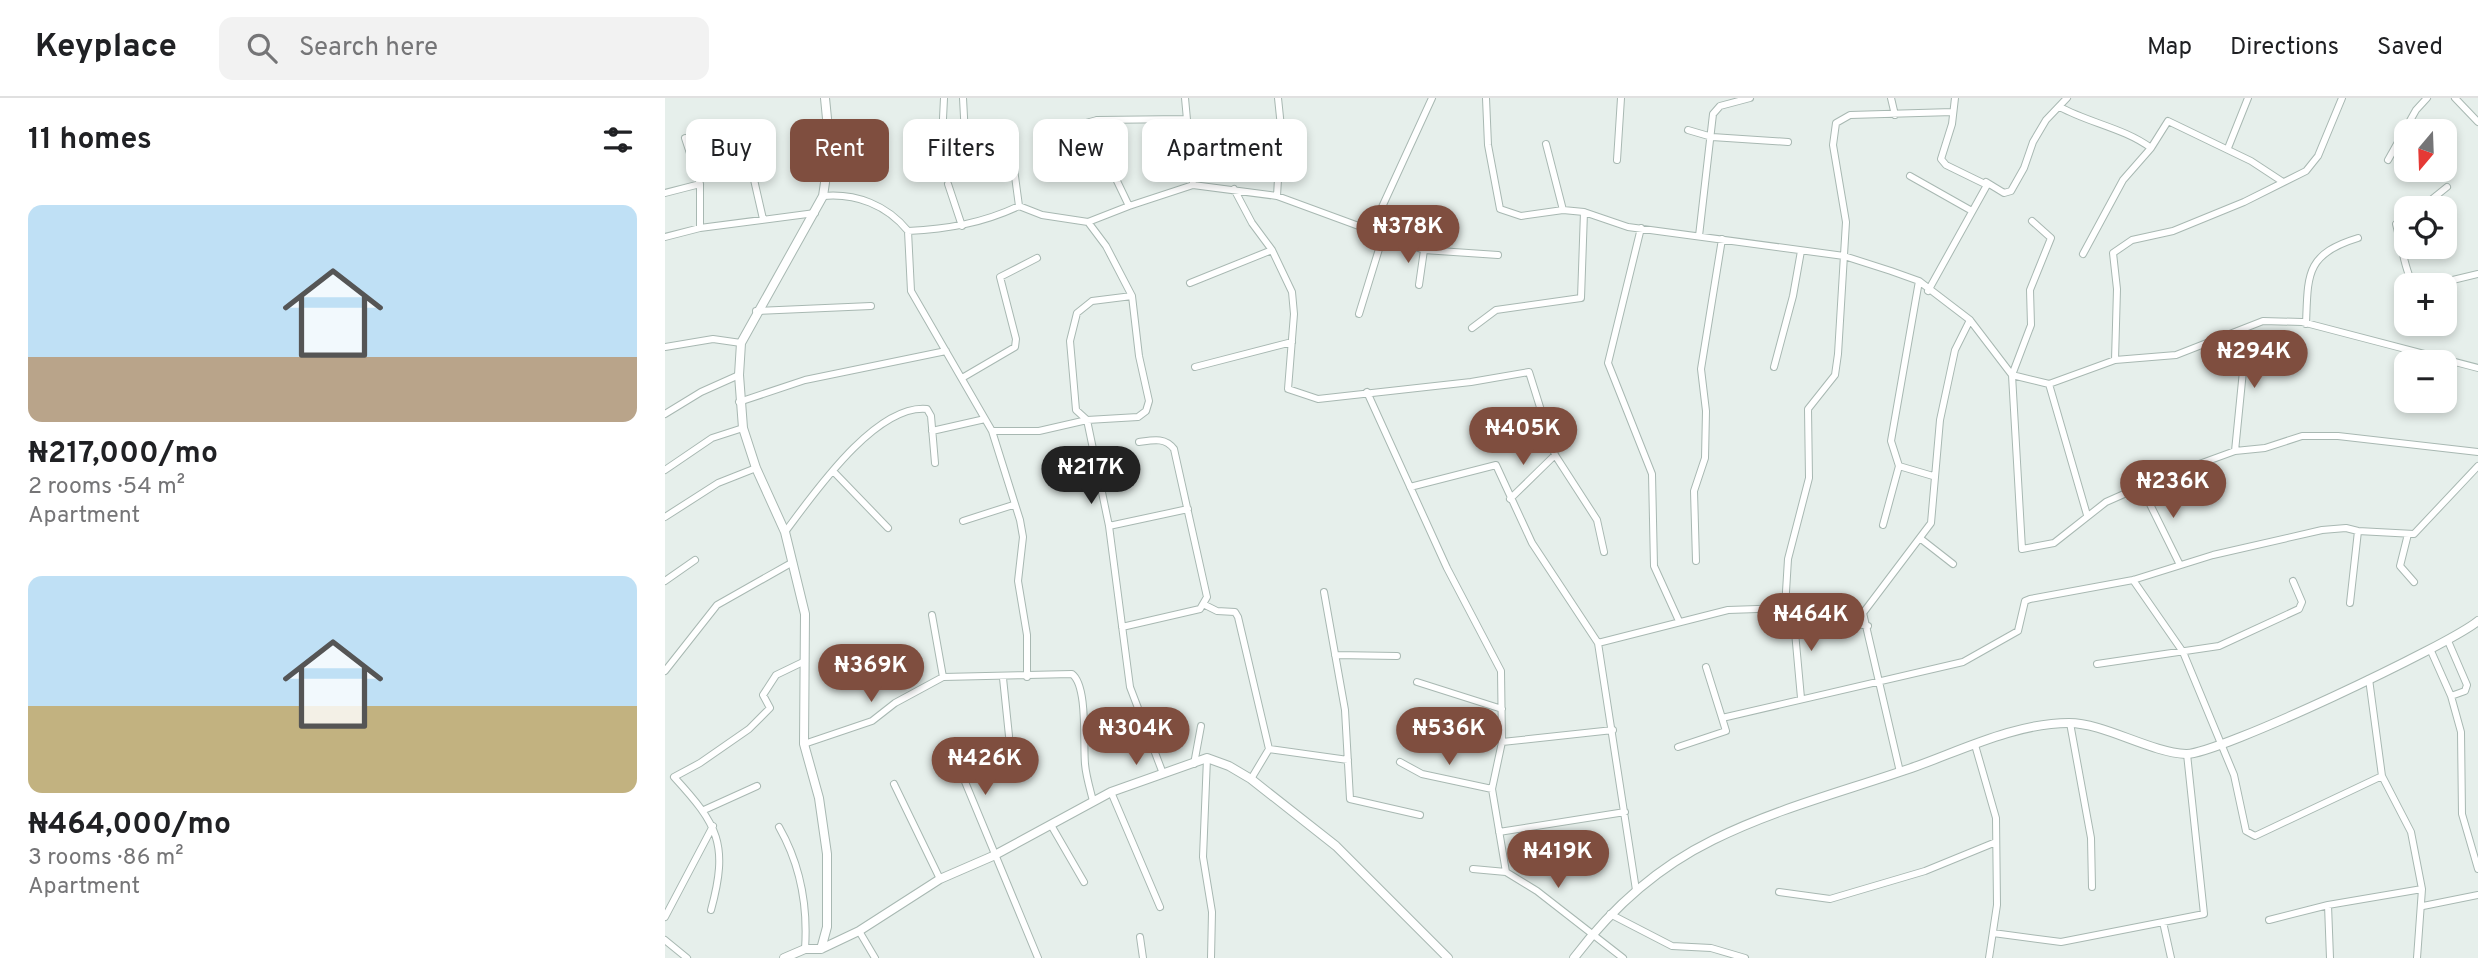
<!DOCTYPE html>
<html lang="en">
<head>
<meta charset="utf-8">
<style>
  body { margin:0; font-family:Overpass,sans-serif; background:#f2f2f2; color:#202124; height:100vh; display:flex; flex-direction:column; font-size:26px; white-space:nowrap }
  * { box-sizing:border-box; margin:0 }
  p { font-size:23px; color:#757577 }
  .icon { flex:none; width:38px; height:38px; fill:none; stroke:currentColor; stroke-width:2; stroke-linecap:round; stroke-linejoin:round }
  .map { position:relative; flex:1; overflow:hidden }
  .panel { display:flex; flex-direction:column; background:#fff; width:665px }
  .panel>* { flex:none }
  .guide { position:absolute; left:21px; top:21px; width:665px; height:63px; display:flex; gap:14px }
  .needle { width:46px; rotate:199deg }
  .fabs { position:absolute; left:1729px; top:21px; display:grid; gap:14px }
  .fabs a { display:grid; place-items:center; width:63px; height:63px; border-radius:14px; background:#fff; box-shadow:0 4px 10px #0003; font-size:35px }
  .price { position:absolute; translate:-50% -60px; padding:0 16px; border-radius:24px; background:#7f4e3f; color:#fff; font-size:23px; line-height:46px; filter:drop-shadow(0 2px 4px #0008) }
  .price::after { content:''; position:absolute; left:50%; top:42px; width:21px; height:16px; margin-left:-10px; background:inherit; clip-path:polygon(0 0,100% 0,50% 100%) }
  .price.current { background:#222; color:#fff }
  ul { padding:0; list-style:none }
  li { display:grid; align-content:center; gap:14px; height:371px; padding:0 28px }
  li span { display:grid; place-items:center; height:217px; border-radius:14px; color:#555 }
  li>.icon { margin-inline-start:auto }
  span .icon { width:126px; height:126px; fill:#fffc; stroke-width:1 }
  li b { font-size:30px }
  h2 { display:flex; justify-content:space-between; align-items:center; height:84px; padding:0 28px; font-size:30px }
  .chip { padding:0 24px; border-radius:14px; background:#fff; box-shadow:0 4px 10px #0003; font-size:24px; line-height:63px }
  .chip.current { background:#7f4e3f; color:#fff }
  header { display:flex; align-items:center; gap:42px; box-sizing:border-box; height:98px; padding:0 35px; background:#fff; border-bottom:2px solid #e0e0e0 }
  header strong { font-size:33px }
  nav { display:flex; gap:38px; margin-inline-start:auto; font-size:24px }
  .search { width:490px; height:63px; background:#f2f2f2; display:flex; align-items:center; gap:18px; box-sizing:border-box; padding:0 24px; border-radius:14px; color:#757577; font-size:26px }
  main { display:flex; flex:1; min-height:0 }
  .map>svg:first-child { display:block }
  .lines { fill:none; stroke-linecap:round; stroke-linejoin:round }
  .minor-casing { stroke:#a8b8b2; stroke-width:8 }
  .tertiary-casing { stroke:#a8b8b2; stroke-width:10 }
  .minor { stroke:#fff; stroke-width:6 }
  .tertiary { stroke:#fff; stroke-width:8 }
</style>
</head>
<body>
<header>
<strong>Keyplace</strong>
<div class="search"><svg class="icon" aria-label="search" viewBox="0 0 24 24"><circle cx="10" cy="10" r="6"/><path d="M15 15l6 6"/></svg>Search here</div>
<nav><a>Map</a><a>Directions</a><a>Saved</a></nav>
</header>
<main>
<section class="panel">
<h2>11 homes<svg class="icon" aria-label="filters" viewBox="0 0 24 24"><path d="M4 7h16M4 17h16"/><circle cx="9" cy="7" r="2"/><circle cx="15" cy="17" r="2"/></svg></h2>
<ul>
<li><span style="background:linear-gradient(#bfe0f5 70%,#b9a48a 0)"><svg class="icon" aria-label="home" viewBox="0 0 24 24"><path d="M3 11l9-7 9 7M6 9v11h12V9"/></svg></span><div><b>₦217,000/mo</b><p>2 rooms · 54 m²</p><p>Apartment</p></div></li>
<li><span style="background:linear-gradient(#bfe0f5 60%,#c2b280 0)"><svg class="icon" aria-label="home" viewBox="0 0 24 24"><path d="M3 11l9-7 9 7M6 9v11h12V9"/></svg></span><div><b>₦464,000/mo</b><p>3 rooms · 86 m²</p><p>Apartment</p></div></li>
</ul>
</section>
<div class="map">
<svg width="1813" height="860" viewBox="0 0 1813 860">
  <rect width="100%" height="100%" fill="#e6efeb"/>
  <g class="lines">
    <defs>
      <path id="minor" d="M279,0L277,41L295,47L300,38L298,0
        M520,0L528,87
        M821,0L823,47L835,111L856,118L898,112L919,114L963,129L1179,158L1226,173L1254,183L1305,222L1347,277L1384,286L1450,262L1511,257L1598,223L1637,224L1813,270
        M1226,0L1230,17
        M1790,0L1813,24
        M1395,9C1424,25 1459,30 1486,50
        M432,22L441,60L464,108
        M77,29L98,121
        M402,30L432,22L521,21
        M1023,32L1047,39L1123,44
        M20,40L35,86V130
        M881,46L898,112
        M1563,50L1583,0
        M347,56L354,108
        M952,62L956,0
        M1723,62L1751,12L1762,0
        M1245,78L1307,113
        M1321,84L1339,95L1346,93L1359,70L1368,44L1381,22L1402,0
        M283,86L297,128
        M569,91L587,125L607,152L627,194L629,216L623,291L653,301L806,284L864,274L890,357L932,422L939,454
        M0,95L35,86
        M158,98C191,95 222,107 243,133C283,131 318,125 354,108L377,117L423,124L441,148L467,198L474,258L484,303L481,313L473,319L422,322L374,333H327
        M612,98L616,29L613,0
        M1756,110L1782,89
        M1741,119L1731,126C1735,141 1741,178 1749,187
        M1367,123L1386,140L1365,192L1366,227L1347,277L1357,451L1389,445L1441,404L1493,381L1570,353L1600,350L1637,338H1673L1813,354
        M423,124L464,108L528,87L612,98L759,152L833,157
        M976,130L943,265L987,376L989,468L1014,523
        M243,133L246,193L327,333L355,422L358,439L353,483L362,537V579
        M706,133L767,0
        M1034,138L1048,16L1055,8L1085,0
        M0,139L35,130L150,115
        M1418,156L1458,82L1486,50L1503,23L1586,63L1618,84
        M1254,183L1226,343L1234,368L1268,378
        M525,185L607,152
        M754,187L759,152
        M1767,187L1813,176
        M1263,193L1322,87L1281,67L1276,61L1287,26L1290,0
        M467,198L427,203L412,215L405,243L408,277L411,312L422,322L444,428L465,589L497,673
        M91,213L206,208
        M694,216L718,138
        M1641,226C1643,177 1640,156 1693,140
        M807,230L831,212L916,200L919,114
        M0,249L48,241L76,245
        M1450,262L1452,191L1448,155L1467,142L1508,133L1579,104L1641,73L1653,58L1677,0
        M530,269L627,244
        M1109,269L1128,198L1136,153
        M297,280L350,249L351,241L335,179L372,160
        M1384,286L1422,417
        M702,294L782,470L836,573L837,644L827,691L841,774
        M74,304L140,282L281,253
        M0,316L36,294L74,277
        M267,333L320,321
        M1570,353L1580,253L1578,232
        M0,372L47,340L78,330
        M168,373L223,430
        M1476,388L1515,467
        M745,389L831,367L867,445L933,545L971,792
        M845,401L890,357
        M0,419L53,385L91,370
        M298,423L348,407
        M1218,427L1234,368
        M444,428L523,411
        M120,434C148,397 210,306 262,311L266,318L270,365
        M1743,436L1735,468L1749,484
        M1256,441L1288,466
        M1031,463L1029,393L1040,360L1041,313L1036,271L1057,141
        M1468,482L1518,554L1569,677L1581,733L1590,738L1717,678
        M0,483L30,462
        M659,494L680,612L685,701L755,717
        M1685,505L1693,433
        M540,507L552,513L570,514L573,519L604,651
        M1120,510L1123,461L1144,380L1143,311L1170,277L1173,256L1181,124L1168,47L1171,25L1185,17L1288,14
        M1128,512L1136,600
        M267,517L278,579
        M457,529L535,511L542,499L509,351C500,339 488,342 474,344
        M1783,543L1802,587L1800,593L1786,598
        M933,545L1063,512L1120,510L1203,528
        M1766,553L1786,598L1796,634L1797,716L1813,771
        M670,557L732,558
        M1432,566L1554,548L1634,511L1637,504L1628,483
        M1041,569L1057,620
        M0,573L52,507L128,464
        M338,580L344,638
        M1704,581L1717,678L1746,734L1757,791L1752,860
        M752,584L837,611
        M1405,625L1426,740L1427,789
        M837,644L948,632
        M139,646L207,623L230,605L278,579L407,576C423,588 418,645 420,666C421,678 425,691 428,703
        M1310,647L1331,720L1332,807L1324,860
        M1013,649L1061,633L1057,620L1298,564L1353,533L1360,503L1365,501L1468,482L1548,457L1657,432L1681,430L1693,433L1749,436L1813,368
        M286,650L373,860
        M542,660L538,759L547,814L546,860
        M735,664L757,676L827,691
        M529,666L536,628
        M1235,674L1198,515L1266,425L1275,322L1290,252L1305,222
        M586,681L604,651L683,662
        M229,686L275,781
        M446,694L495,809
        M39,712L92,688
        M386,727L419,784
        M114,729C135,766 143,808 140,851
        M834,734L960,714
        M808,771L841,774L872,793L958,860
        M1114,794L1165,801L1260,773L1331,744
        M1663,807L1665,860
        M1758,808L1813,797
        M46,812C64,746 53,727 9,679L35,665L84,631L105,610L98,597L111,577L140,563
        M945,816L1007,848L1046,850L1080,860
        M0,819L48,728
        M1604,822L1663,807L1757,791
        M1498,824L1506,860
        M194,833L210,860
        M1328,835L1396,844L1539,816L1522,656
        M475,839L478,860
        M0,842L22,860"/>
      <path id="tertiary" d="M156,851L162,829V756L154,700L139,646L140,516L120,434L91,370L78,330L74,277L76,245L158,98L165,51L160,0
        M119,860L140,851H156L194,833L275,781L328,758L446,694L542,660L564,668L586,681L671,748L783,860
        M909,860C946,811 993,769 1048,742C1112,710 1184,692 1252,668C1299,651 1352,625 1404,625C1439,625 1484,654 1521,656C1552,657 1784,547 1813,523"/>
    </defs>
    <use href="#minor" class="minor-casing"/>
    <use href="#tertiary" class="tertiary-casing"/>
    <use href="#minor" class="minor"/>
    <use href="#tertiary" class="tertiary"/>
  </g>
</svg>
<div class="fabs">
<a><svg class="needle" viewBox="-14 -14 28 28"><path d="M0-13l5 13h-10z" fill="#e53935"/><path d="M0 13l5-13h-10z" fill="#757577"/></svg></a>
<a><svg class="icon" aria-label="locate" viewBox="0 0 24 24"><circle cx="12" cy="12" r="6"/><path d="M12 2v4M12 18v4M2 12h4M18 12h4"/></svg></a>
<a>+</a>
<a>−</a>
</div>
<b class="price" style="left:743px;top:167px">₦378K</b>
<b class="price" style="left:1589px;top:292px">₦294K</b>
<b class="price" style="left:858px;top:369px">₦405K</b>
<b class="price current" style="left:426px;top:408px">₦217K</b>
<b class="price" style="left:1508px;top:422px">₦236K</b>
<b class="price" style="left:1146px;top:555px">₦464K</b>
<b class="price" style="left:206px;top:606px">₦369K</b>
<b class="price" style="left:471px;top:669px">₦304K</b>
<b class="price" style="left:784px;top:669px">₦536K</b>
<b class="price" style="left:320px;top:699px">₦426K</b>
<b class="price" style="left:893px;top:792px">₦419K</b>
<div class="guide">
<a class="chip">Buy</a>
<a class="chip current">Rent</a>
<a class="chip">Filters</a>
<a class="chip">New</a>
<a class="chip">Apartment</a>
</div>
</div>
</main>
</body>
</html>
